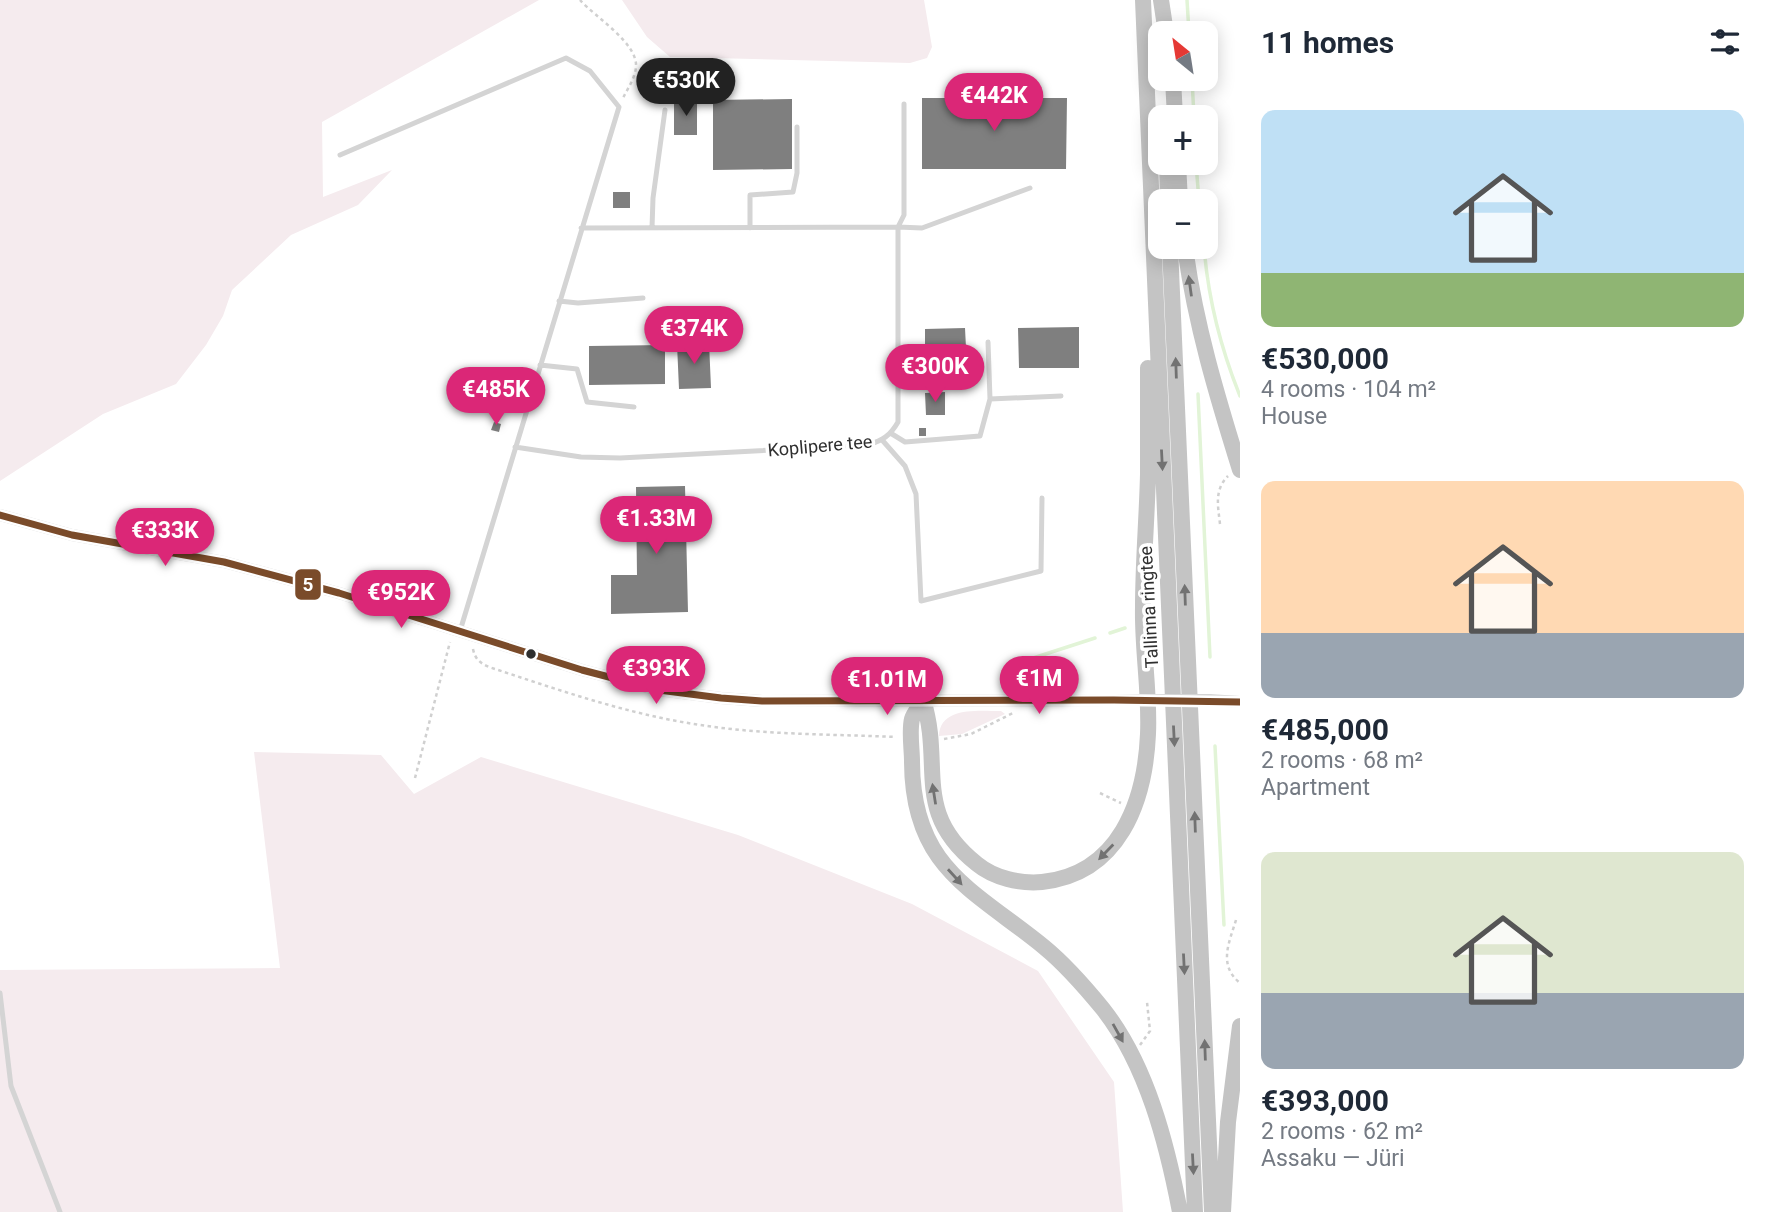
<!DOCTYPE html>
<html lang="en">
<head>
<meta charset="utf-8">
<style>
  body { margin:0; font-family:Roboto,sans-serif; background:#f6f6f7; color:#1f2937; height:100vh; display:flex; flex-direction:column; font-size:26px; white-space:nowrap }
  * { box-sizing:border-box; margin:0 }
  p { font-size:23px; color:#747a83 }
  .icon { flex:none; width:38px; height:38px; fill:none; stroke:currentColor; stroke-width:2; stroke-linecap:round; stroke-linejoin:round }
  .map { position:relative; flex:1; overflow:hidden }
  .side { display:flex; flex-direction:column; background:#fff; width:525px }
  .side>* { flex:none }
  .needle { width:46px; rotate:330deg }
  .controls { position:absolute; left:1148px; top:21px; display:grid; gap:14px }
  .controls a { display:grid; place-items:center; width:70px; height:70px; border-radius:14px; background:#fff; box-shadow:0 4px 18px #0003; font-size:35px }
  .price { position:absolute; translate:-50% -60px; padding:0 16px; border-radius:24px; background:#db2777; color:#fff; font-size:23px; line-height:46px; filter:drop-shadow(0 2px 4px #0008) }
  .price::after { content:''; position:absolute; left:50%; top:42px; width:21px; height:16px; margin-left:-10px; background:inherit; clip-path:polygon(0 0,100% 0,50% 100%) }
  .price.on { background:#222; color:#fff }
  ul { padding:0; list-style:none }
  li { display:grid; align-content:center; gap:14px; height:371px; padding:0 21px }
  li span { display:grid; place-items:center; height:217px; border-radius:14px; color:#555 }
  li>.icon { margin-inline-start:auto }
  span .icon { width:126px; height:126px; fill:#fffc; stroke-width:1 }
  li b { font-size:30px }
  h2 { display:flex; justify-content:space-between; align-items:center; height:84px; padding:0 21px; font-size:30px }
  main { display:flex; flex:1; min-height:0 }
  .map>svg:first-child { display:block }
  .green { fill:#f5ebee }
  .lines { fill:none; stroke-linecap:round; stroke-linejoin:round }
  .stream { stroke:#e2f4d7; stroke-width:3.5 }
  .building { fill:#7f7f7f }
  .path { stroke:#d0d0d0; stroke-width:2.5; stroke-dasharray:3.5 3.5; stroke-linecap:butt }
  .service { stroke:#d4d4d4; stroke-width:5 }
  .tertiary { stroke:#d4d4d4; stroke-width:12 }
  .trunk { stroke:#c4c4c4; stroke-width:16 }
  .tertiary-bridge { stroke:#d4d4d4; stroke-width:12 }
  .bus-1-casing { stroke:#fff; stroke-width:12 }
  .bus-1 { stroke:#7a4b2a; stroke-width:7 }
  .oneway { fill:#727272 }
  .bus-dot { fill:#2f2f2f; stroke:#fff; stroke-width:2.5 }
  .labels { text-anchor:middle; stroke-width:7; stroke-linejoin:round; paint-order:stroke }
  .street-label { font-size:18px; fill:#2f2f2f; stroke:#fff }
  .line-badge { stroke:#fff; stroke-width:2.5 }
  .badge-label { font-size:19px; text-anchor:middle; font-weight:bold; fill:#fff }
</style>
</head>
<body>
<main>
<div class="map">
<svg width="1240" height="1212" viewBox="0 0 1240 1212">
  <rect width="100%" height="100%" fill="#fff"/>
  <path class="green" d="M0,0H539L322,122L323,197L392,170L358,205L291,235L232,290L223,316L206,345L176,384L103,414L0,481Z
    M622,0H924L932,47L927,58L910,63L670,57L647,37Z
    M1001,711L1005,714L962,734L939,736C940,706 979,711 1001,711Z
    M254,752L381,755L414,794L481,757L738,835L912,904L1038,971L1114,1082L1123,1212H0V970L280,968Z"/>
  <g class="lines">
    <path class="stream" d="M1187,0L1189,33
      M1192,79L1194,117
      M1196,163L1199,201
      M1204,247C1208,297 1221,349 1240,396
      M1198,394L1210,657
      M1110,633L1125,628
      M1024,661L1095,638
      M1215,746L1224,925"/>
  </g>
  <path class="building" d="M922,98H1067L1066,169H922Z
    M792,99V169L713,170V100Z
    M674,100H697V135H674Z
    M613,192H630V208H613Z
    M1079,327V368H1019L1018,328Z
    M965,328L966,348L925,349V329Z
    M709,342L711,388L679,389L677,344Z
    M665,345V384L589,385V346Z
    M945,392V415H926L925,393Z
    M494,422L501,424L499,432L491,430Z
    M919,428H926V436H919Z
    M685,486L688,612L611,614V575H637L636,487Z"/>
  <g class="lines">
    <path class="path" d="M580,0C595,17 638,43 636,67C635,78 628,88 623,98
      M1220,524C1218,506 1214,490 1228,476
      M473,649C475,659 480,663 489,667C556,689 624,713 694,724C760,735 829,734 896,737
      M944,739L971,734L1013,713
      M415,778L450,642
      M1100,793L1121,803
      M1236,920C1229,943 1218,965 1240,983
      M1140,1045L1150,1031L1147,1002"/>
    <path class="service" d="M904,104V215L898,227L922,228L1030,188
      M1150,116H1165
      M340,155L566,58L590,71L619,107L460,631
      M652,228L653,198L665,110
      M750,228V195L793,192L797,173V127
      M559,301L578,303L643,298
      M988,342L990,399
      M540,365L577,369L587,402L634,407
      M892,434L905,442L980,436L990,399L1061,396
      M883,441L905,466L916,494L921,601L1041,571L1042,498
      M515,447L581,457L620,458L868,445C883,440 890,436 898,422V227L581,228
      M0,993L11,1086L60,1212"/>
    <path class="tertiary" d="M0,515L72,535L224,562L339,593L582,670L659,690L721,698L762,701L1114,700
      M1209,700L1240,702"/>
    <path class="trunk" d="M1143,0L1195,1212
      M1161,0L1166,33
      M1173,79L1175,117
      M1167,163L1168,201
      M1178,163L1180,201
      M1170,247L1212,1212
      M1185,247C1195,323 1217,396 1240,470
      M923,700C944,765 911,812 977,864C994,878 1020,884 1042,882C1119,874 1145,802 1148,734C1150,692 1142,649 1143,607C1143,562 1147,518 1148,474C1148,439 1148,403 1148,368
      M923,700C920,706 914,713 912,719C909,731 912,749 912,761C912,868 973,889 1044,947C1066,965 1085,987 1103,1009C1147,1065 1167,1144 1180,1212
      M1223,1212L1228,1122L1240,1026"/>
    <path class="tertiary-bridge" d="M1114,700H1209"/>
    <defs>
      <path id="bus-1" d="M0,515L72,535L224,562L339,593L582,670L659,690L721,698L762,701L1114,700L1240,702"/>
    </defs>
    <use href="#bus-1" class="bus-1-casing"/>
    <use href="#bus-1" class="bus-1"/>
  </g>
  <defs><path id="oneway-solid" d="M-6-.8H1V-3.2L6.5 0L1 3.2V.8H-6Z" transform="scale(1.75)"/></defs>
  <g class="oneway">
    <use href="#oneway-solid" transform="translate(1190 286) rotate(-98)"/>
    <use href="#oneway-solid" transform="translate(1176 368) rotate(-92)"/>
    <use href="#oneway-solid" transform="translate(1162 460) rotate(87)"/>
    <use href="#oneway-solid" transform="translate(1185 595) rotate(-92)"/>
    <use href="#oneway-solid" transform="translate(1174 736) rotate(87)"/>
    <use href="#oneway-solid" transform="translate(934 794) rotate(-99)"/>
    <use href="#oneway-solid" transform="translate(1195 822) rotate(-92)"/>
    <use href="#oneway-solid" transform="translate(1106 852) rotate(134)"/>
    <use href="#oneway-solid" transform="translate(955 877) rotate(48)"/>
    <use href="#oneway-solid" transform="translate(1184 964) rotate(87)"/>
    <use href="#oneway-solid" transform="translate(1118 1033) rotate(61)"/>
    <use href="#oneway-solid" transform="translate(1205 1050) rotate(-92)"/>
    <use href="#oneway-solid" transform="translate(1193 1164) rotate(87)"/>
  </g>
  <circle class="bus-dot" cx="531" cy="654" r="6"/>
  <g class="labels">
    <g class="street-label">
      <text transform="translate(820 446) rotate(-5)" y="6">Koplipere tee</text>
      <text transform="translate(1149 607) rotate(-93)" y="6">Tallinna ringtee</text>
    </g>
  </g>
  <rect class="line-badge" x="294" y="568" width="28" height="33" rx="7" fill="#7a4b2a"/>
  <g class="badge-label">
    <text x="308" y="591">5</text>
  </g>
</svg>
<div class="controls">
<a><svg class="needle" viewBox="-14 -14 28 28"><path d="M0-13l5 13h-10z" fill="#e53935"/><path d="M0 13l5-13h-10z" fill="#747a83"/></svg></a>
<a>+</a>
<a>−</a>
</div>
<b class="price on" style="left:686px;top:118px">€530K</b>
<b class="price" style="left:994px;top:133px">€442K</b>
<b class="price" style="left:694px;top:366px">€374K</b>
<b class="price" style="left:935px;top:404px">€300K</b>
<b class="price" style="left:496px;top:427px">€485K</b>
<b class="price" style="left:656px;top:556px">€1.33M</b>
<b class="price" style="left:165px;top:568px">€333K</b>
<b class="price" style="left:401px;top:630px">€952K</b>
<b class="price" style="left:656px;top:706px">€393K</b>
<b class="price" style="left:1039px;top:716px">€1M</b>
<b class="price" style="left:887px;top:717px">€1.01M</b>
</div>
<section class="side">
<h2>11 homes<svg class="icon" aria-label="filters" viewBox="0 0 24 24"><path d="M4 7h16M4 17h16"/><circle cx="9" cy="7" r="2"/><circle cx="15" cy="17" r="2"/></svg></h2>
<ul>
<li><span style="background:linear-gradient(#bfe0f5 75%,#8fb573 0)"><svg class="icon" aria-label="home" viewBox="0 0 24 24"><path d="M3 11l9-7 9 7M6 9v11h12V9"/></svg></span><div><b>€530,000</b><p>4 rooms · 104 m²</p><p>House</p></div></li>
<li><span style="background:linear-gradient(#ffd9b3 70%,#9aa5b1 0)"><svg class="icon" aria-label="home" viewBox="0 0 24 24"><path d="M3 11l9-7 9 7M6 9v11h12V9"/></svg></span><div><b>€485,000</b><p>2 rooms · 68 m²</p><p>Apartment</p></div></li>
<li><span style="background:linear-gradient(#dfe7d0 65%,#9aa5b1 0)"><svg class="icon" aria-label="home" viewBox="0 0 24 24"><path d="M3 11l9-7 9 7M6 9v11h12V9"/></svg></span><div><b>€393,000</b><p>2 rooms · 62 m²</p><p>Assaku — Jüri</p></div></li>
</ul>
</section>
</main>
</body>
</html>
